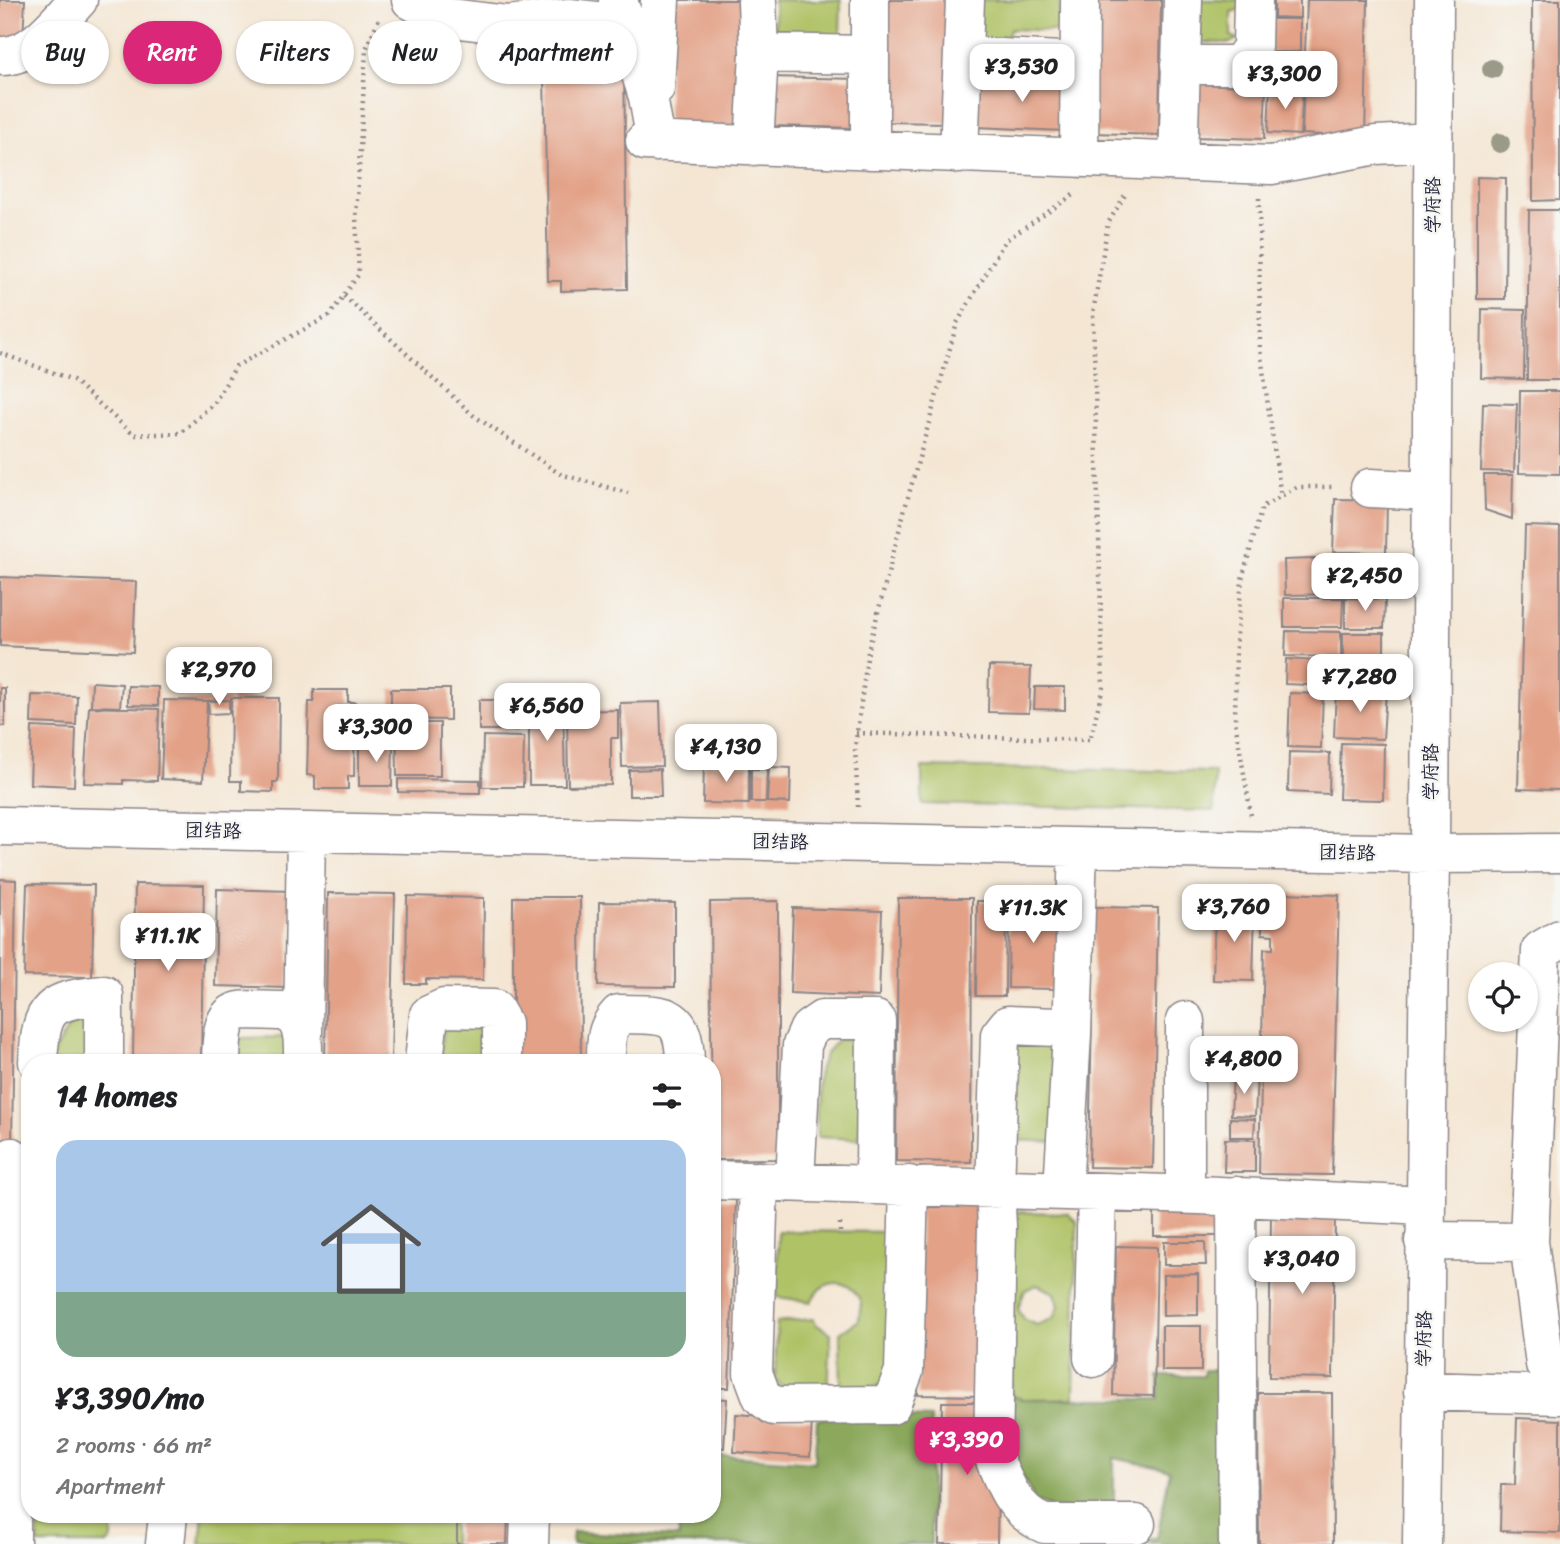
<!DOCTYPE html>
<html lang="en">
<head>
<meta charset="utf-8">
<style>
  body { margin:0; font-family:Sriracha,"LXGW WenKai TC",sans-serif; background:#f6f6f6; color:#202124; height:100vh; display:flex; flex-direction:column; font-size:26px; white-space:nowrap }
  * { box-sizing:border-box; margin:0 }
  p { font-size:23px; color:#757577 }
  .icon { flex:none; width:38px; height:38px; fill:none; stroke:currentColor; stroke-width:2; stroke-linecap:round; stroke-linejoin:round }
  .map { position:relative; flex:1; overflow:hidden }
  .drawer { position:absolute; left:21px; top:1054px; width:700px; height:469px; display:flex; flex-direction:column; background:#fff; border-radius:28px; box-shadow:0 2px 5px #0004 }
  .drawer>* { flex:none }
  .top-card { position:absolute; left:21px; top:21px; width:700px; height:63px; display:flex; gap:14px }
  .fabs { position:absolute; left:1468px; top:962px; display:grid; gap:14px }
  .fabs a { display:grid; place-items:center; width:70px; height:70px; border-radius:50%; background:#fff; box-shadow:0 2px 5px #0004; font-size:35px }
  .price { position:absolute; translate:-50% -60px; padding:0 16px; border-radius:14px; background:#fff; color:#222; font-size:23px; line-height:46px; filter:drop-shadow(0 2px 4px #0008) }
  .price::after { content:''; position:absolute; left:50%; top:42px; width:21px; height:16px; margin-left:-10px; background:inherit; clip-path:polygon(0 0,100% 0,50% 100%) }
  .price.selected { background:#db2777; color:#fff }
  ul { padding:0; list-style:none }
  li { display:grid; align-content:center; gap:14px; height:371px; padding:0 35px }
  li span { display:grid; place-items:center; height:217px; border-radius:21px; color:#555 }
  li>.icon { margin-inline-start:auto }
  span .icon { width:126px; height:126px; fill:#fffc; stroke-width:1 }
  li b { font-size:30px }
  h2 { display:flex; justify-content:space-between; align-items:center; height:84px; padding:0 35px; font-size:30px }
  .tag { padding:0 24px; border-radius:32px; background:#fff; box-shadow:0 2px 5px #0004; font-size:24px; line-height:63px }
  .tag.selected { background:#db2777; color:#fff }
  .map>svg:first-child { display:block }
  .green { fill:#afc266; stroke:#687250; stroke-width:2; fill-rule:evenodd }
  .forest { fill:#8ba85b; stroke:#56654b; stroke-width:2 }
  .building { fill:#e3a288 }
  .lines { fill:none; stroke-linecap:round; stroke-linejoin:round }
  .minor-casing { stroke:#8b8487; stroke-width:41 }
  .path { stroke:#8b8487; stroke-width:4.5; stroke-dasharray:2 5; stroke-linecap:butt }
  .minor { stroke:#fff; stroke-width:38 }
  .tree { fill:#9b9988 }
  .labels { text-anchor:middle; stroke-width:5; stroke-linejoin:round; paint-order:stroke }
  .street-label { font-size:19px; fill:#22223b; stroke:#f6f6f2 }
</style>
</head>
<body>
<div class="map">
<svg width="1560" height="1544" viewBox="0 0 1560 1544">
  <rect width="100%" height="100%" fill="#f6f6f2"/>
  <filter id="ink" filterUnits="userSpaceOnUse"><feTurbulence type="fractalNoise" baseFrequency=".0143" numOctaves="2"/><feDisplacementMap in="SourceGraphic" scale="14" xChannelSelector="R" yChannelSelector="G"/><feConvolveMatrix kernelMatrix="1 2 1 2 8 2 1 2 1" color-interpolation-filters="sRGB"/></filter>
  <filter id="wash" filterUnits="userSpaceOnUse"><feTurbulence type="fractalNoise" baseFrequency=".00686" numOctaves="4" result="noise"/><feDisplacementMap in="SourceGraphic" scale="28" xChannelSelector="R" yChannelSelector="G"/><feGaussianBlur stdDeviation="1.57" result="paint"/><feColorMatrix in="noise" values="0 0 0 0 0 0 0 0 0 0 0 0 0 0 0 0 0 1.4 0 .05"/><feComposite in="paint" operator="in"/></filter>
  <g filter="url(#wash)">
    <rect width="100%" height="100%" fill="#f4e6d3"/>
    <path class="green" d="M774,0H841L840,38L775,37Z
      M979,0H1059L1060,31L1010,29L1006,43H978Z
      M1192,0H1242V9L1231,12V36L1237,39L1230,43L1192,42Z
      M922,767L1215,772L1214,811L922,804Z
      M94,1008L93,1062H47L77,1014Z
      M468,1028L483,1029L490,1038V1062H441L442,1029Z
      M287,1037V1062H240V1038Z
      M840,1039L862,1041L859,1139L817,1137C818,1103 809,1060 840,1039Z
      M1015,1039L1058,1041L1054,1142L1012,1140Z
      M1008,1212L1067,1213L1077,1222L1074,1398L1022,1399L1012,1396ZM1037,1285L1055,1293L1059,1306L1054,1318L1037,1325L1025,1320L1018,1309L1025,1290Z
      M778,1231L897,1232L889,1383L841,1395L840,1333L859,1320L861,1303C851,1276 822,1277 811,1302L777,1297Z
      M813,1319L817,1325L831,1333L828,1394L787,1391L775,1380L777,1322Z
      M38,1514H112V1539L107,1544H38Z
      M203,1514H453V1544H200Z"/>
    <path class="forest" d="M1204,1370H1232V1544H1043L1047,1535L1157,1539L1170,1470L1114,1458V1507L1055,1509L1036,1502L1010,1453L1012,1396L1022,1399H1159V1376H1203Z
      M849,1416L931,1418V1544H572L573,1532L679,1537L678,1520L573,1514H712V1455L815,1462L817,1419Z"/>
    <g id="blocks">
      <path class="building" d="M0,0H25L23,39H0Z
        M669,0H744L743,127L668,126Z
        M885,0H951L949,123L883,122Z
        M1096,0H1161L1159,135L1093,133Z
        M1274,0H1300V18L1274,17Z
        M1307,0H1368L1365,137L1302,134Z
        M1532,0H1560V200L1533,201Z
        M1272,19H1300V52H1271Z
        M1271,54L1304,55L1303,87L1270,86Z
        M624,64L627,289L561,291V281H548L544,74H557V65Z
        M768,77L860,79L858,128L767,126Z
        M979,78L1066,81L1064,131L977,127Z
        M1196,84L1266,87L1264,139L1194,137Z
        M1270,87L1303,89L1300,135L1268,133Z
        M1477,177L1506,178L1505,299H1477Z
        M1529,210H1560V380H1527Z
        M1482,309L1525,310L1524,379L1481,378Z
        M1520,391H1560V474L1519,473Z
        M1483,403L1517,404L1514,472L1481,471Z
        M1484,475H1513L1512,519L1485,510Z
        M1335,499L1387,500L1386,553L1333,552Z
        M1525,526L1560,527V790L1518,789Z
        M1341,558L1342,594L1285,595L1284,560Z
        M1344,558H1385V593H1345Z
        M0,577L136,582L133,652L0,646Z
        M1284,598H1343L1342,627H1284Z
        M1345,598L1385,599L1384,628H1345Z
        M1286,631L1341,632V657L1285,656Z
        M1343,633H1384V665H1343Z
        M1286,659L1332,662L1330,686L1285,684Z
        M989,666L1031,667L1029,713L988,712Z
        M92,682L122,684L120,707L91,706Z
        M128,686L158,687V706L128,705Z
        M1035,687H1065V710L1034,709Z
        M0,688H5V726H0Z
        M391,689H450V720L391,719Z
        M1336,689L1386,691L1383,739L1334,737Z
        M314,690H348V702H355L354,776H348V789H315V776L307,775L309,702H314Z
        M1290,693L1323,694L1321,748L1288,747Z
        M32,695L77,696L76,725L31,723Z
        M231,698H279L278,782H273V792L241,791V781H230Z
        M533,698L563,699L565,785H529V715H533Z
        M164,700L207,701L203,781L161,779Z
        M229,700V713L209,714L208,701Z
        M479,700H518V730H479Z
        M660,702L662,766L622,767L620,703Z
        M89,707L159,709L157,781L123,780V784L84,783Z
        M362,708L379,709V719H390L389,741L360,740Z
        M618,710V738H611V785L568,786L567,711Z
        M396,723H440V776H397Z
        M32,727L76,729L74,786L30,784Z
        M483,736L524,737L523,787H482Z
        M359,742L393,743L392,786H359Z
        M1341,743L1384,744L1383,800L1339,799Z
        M1289,752L1330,753L1329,794L1288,792Z
        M704,764L749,765V804L703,803Z
        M769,767L791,768L790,803L767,802Z
        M660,769L661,796H629V770Z
        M751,769H767L766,802H751Z
        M398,779L480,780V793L398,792Z
        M0,879L16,880L12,1144H0Z
        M27,884L94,885L92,977L24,976Z
        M135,884L204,885L201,1062H133Z
        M217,889L291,891L288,988L215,986Z
        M1258,892L1339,895L1332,1175L1259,1174L1264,949H1273V935L1262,934V923L1258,922Z
        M328,893L395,894L391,1062H325Z
        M407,896L484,898L483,980L426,979V984H406Z
        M513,897H580L581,1062H513Z
        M898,898H972L971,1162L896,1161Z
        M778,901V1159L712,1160L710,902Z
        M977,901H1006L1005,996H976Z
        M599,902L675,903V987L598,986Z
        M1009,902L1058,903L1057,989L1008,988Z
        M1094,907L1158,908L1153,1168L1089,1167Z
        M1215,907L1255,908L1253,981L1213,980Z
        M793,908L882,911L879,997L790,993Z
        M1230,1045L1255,1046L1254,1073H1230Z
        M1233,1075L1257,1076L1255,1116L1231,1115Z
        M1230,1118L1255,1119L1254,1137H1230Z
        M1225,1139L1255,1140V1172H1224Z
        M712,1199L736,1200L729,1388H712Z
        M920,1201H987L984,1396L918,1395Z
        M1154,1211L1218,1212V1236H1154Z
        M1271,1214L1335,1215L1333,1378L1269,1377Z
        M1164,1242H1205L1206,1265H1164Z
        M1116,1246L1157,1247L1154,1396L1113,1395Z
        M1198,1274V1315L1163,1316V1275Z
        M1162,1326H1201V1371H1162Z
        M1258,1393H1332L1333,1544H1259Z
        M712,1398L727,1399L724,1448L712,1447Z
        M942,1402H984L998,1481L997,1544H939Z
        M736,1414L812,1420L810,1457L734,1452Z
        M1517,1418L1560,1420V1533L1500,1531L1501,1485H1515Z
        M457,1514H508L507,1544H457Z"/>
    </g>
  </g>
  <g filter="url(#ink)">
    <use href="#blocks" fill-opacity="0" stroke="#8b8487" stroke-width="2"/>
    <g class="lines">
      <defs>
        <path id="minor" d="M411,0L443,17L508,25L569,18L624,24
          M618,0L648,97L656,142
          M759,53L870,55
          M3,56C33,56 59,20 78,0
          M964,56L1080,62
          M1180,65H1240L1252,47L1253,0
          M655,88L660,0
          M645,141L1271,165L1376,145L1433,142
          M754,146L759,53L757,2
          M870,150V0
          M959,154L965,0
          M1079,158L1080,0
          M1178,161L1183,0
          M1370,488L1431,491
          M0,826L1430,854L1560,853
          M1072,1034L1078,848
          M303,1035L306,832
          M38,1062C41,1005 49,1001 104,995V1062
          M221,1062C222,999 233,1011 288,1011C305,1026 303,1041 303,1062
          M424,1062L429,1015L444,1008L494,1009L502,1023V1062
          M606,1062C606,1043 605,1029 619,1014C663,1015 684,1009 685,1062
          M712,1180L1199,1195L1425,1206
          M759,1181L753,1373L762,1397L774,1406L891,1405L904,1371L909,1185
          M795,1181L802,1045L809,1029L822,1020H876L875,1184
          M1063,1190L1072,1034L1056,1027L1008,1025L1000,1035L995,1189L997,1226L993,1455C1004,1484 1015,1512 1045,1524H1136
          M1185,1194V1021
          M1236,1196L1238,1544
          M1424,1241L1529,1242L1545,1364L1560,1376
          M1529,1242L1541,950L1560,939
          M1093,1358L1097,1192
          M1423,1391L1560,1395
          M0,1500H11V1544
          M11,1500L12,1157
          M165,1544L168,1516
          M529,1544L530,1514
          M1422,1544L1430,854L1434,0"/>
      </defs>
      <use href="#minor" class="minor-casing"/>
      <path class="path" d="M1259,198L1260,349L1281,497
        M344,296L473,415L560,474L628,493
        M0,353L73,380L134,435L181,433L215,402L236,366L329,316L359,274L356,217L366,49L380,16
        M856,733L1090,740L1103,687L1093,313L1108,223L1125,195
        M858,807L855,747L868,651L905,508L957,323L1005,241L1076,193
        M1251,815L1235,721L1236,643L1242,579L1262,507L1297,487H1335
        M840,1232V1218"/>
      <use href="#minor" class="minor"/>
    </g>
    <g class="tree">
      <circle cx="1492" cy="69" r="10"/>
      <circle cx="1500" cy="143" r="10"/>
    </g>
  </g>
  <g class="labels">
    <g class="street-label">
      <text transform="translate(1432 205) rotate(-90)" y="7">学府路</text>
      <text transform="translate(1430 772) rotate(-90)" y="7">学府路</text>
      <text transform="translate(213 830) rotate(1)" y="7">团结路</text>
      <text transform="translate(780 841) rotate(1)" y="7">团结路</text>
      <text transform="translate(1347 852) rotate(1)" y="7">团结路</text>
      <text transform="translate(1423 1339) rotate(-89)" y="7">学府路</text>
    </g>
  </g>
</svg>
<div class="fabs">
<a><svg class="icon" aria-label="locate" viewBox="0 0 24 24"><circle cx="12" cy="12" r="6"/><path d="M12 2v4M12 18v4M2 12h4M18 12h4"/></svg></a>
</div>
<b class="price" style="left:1022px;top:104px">¥3,530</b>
<b class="price" style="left:1285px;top:111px">¥3,300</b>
<b class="price" style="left:1365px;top:613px">¥2,450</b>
<b class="price" style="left:219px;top:707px">¥2,970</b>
<b class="price" style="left:1360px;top:714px">¥7,280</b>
<b class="price" style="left:547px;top:743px">¥6,560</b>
<b class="price" style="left:376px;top:764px">¥3,300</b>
<b class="price" style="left:726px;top:784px">¥4,130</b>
<b class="price" style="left:1234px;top:944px">¥3,760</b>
<b class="price" style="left:1033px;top:945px">¥11.3K</b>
<b class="price" style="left:168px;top:973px">¥11.1K</b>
<b class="price" style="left:1244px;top:1096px">¥4,800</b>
<b class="price" style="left:1302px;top:1296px">¥3,040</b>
<b class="price selected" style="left:967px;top:1477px">¥3,390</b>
<div class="top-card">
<a class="tag">Buy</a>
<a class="tag selected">Rent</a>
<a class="tag">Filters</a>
<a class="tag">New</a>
<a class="tag">Apartment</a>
</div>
<section class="drawer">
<h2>14 homes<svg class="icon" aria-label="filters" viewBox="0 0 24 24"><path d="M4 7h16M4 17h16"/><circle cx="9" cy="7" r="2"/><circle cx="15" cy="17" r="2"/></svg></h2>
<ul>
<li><span style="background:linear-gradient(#a9c7e8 70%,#7fa58c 0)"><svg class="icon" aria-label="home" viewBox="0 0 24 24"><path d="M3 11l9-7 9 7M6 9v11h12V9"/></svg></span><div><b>¥3,390/mo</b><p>2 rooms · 66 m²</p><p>Apartment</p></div></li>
</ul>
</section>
</div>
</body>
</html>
